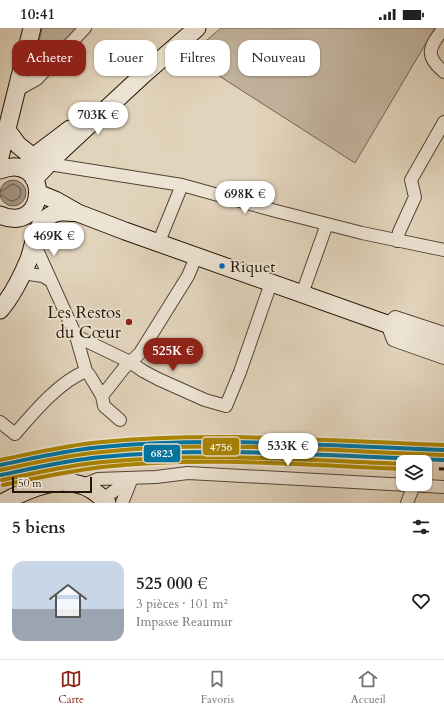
<!DOCTYPE html>
<html lang="fr">
<head>
<meta charset="utf-8">
<style>
  body { margin:0; font-family:Cardo,serif; background:#f6f6f6; color:#202124; height:100vh; display:flex; flex-direction:column; font-size:15px; white-space:nowrap }
  * { box-sizing:border-box; margin:0 }
  p { font-size:13px; color:#757577 }
  .icon { flex:none; width:22px; height:22px; fill:none; stroke:currentColor; stroke-width:2; stroke-linecap:round; stroke-linejoin:round }
  .map { position:relative; height:475px; overflow:hidden }
  .drawer { display:flex; flex-direction:column; background:#fff; flex:1 }
  .drawer>* { flex:none }
  .banner { position:absolute; left:12px; top:12px; width:420px; height:36px; display:flex; gap:8px }
  .controls { position:absolute; left:396px; top:427px; display:grid; gap:8px }
  .controls a { display:grid; place-items:center; width:36px; height:36px; border-radius:8px; background:#fff; box-shadow:0 1px 3px #0004; font-size:20px }
  .scale { position:absolute; left:12px; bottom:10px; width:80px; box-sizing:border-box; padding-left:4px; border:2px solid #231405; border-top:0; font-size:11px; line-height:14px; white-space:nowrap; color:#231405; -webkit-text-stroke:3px #ece3d3; paint-order:stroke }
  .price { position:absolute; translate:-50% -34px; padding:0 9px; border-radius:14px; background:#fff; color:#222; font-size:13px; line-height:26px; filter:drop-shadow(0 1px 2px #0008) }
  .price::after { content:''; position:absolute; left:50%; top:24px; width:12px; height:9px; margin-left:-6px; background:inherit; clip-path:polygon(0 0,100% 0,50% 100%) }
  .price.active { background:#8f2418; color:#fff }
  ul { padding:0; list-style:none }
  li { display:flex; align-items:center; gap:12px; height:100px; padding:0 12px }
  li+li { border-top:1px solid #e0e0e0 }
  li span { display:grid; place-items:center; flex:none; width:112px; height:80px; border-radius:12px; color:#555 }
  li>.icon { margin-inline-start:auto }
  span .icon { width:48px; height:48px; fill:#fffc; stroke-width:1 }
  li b { font-size:17px }
  h2 { display:flex; justify-content:space-between; align-items:center; height:48px; padding:0 12px; font-size:17px }
  .pill { padding:0 14px; border-radius:12px; background:#fff; box-shadow:0 1px 3px #0004; font-size:14px; line-height:36px }
  .pill.active { background:#8f2418; color:#fff }
  .status { display:flex; justify-content:space-between; align-items:center; height:28px; padding:0 20px; background:#fff; direction:ltr }
  .status svg { height:11px; fill:currentColor }
  .menu { display:flex; justify-content:space-around; align-items:center; height:56px; border-top:1px solid #e0e0e0; background:#fff; font-size:11px; color:#757577 }
  .menu a { display:grid; justify-items:center; gap:2px }
  .menu .active { color:#8f2418 }
  .map>svg:first-child { display:block }
  .green { fill:#c2b39d; stroke:#726451 }
  .water { fill:#a1937e; stroke:#6f604e }
  .lines { fill:none; stroke-linecap:round; stroke-linejoin:round }
  .shore { stroke:#625442; stroke-width:1 }
  .minor-casing { stroke:#534433; stroke-width:14 }
  .secondary-casing { stroke:#231405; stroke-width:19 }
  .minor { stroke:#ece3d3; stroke-width:12 }
  .secondary { stroke:#ece3d3; stroke-width:17 }
  .rail { stroke:#231405; stroke-width:3; stroke-dasharray:7 7; stroke-linecap:butt }
  .rail-1-casing { stroke:#ece3d3; stroke-width:7 }
  .rail-2-casing { stroke:#ece3d3; stroke-width:7 }
  .rail-3-casing { stroke:#ece3d3; stroke-width:7 }
  .rail-4-casing { stroke:#ece3d3; stroke-width:7 }
  .rail-5-casing { stroke:#ece3d3; stroke-width:7 }
  .rail-6-casing { stroke:#ece3d3; stroke-width:7 }
  .rail-1 { stroke:#ab8501; stroke-width:4 }
  .rail-2 { stroke:#0075a1; stroke-width:4 }
  .rail-3 { stroke:#0075a1; stroke-width:4 }
  .rail-4 { stroke:#ab8501; stroke-width:4 }
  .rail-5 { stroke:#ab8501; stroke-width:4 }
  .rail-6 { stroke:#ab8501; stroke-width:4 }
  .bus-dot { fill:#0065bd; stroke:#ece3d3; stroke-width:1.5 }
  .poi-dot { fill:#8f2418; stroke:#ece3d3; stroke-width:1.5 }
  .labels { text-anchor:middle; stroke-width:3.5; stroke-linejoin:round; paint-order:stroke }
  .bus-label { font-size:16px; fill:#231405; stroke:#ece3d3; text-anchor:start }
  .poi-label { font-size:17px; fill:#231405; stroke:#ece3d3; text-anchor:end }
  .line-badge { stroke:#ece3d3; stroke-width:1.5 }
  .badge-label { font-size:11px; text-anchor:middle; font-weight:bold; fill:#fff }
</style>
</head>
<body>
<div class="status"><b>10:41</b><svg viewBox="0 0 49 12"><path d="M0 12V9h3v3zM5 12V6h3v6zM10 12V3h3v9zM15 12V0h3v12zM26 1h20v11H26zM47 4h2v5h-2z"/></svg></div>
<div class="map">
<svg width="444" height="475" viewBox="0 0 444 475">
  <rect width="100%" height="100%" fill="#e2d4bc"/>
  <filter id="stains"><feTurbulence type="fractalNoise" baseFrequency=".005" numOctaves="4"/><feColorMatrix values="0 0 0 0 .2 0 0 0 0 .09 0 0 0 0 .02 0 0 0 .5 -.17"/></filter>
  <radialGradient id="worn" r=".72"><stop offset=".6" stop-color="#630" stop-opacity="0"/><stop offset="1" stop-color="#630" stop-opacity=".3"/></radialGradient>
  <path class="green" d="M42,0H77L45,35L40,36L36,34L35,31Z
    M221,0H435L355,135L188,28Z"/>
  <path class="water" d="M0 165a13 13 0 1 1 26 0a13 13 0 1 1-26 0Z"/>
  <g class="lines">
    <path class="shore" d="M0,163C5,163 8,157 14,156L20,160L21,165L19,170L13,173C7,173 5,167 0,167"/>
    <defs>
      <path id="minor" d="M444,0C429,19 424,28 444,44
        M17,62L37,51L85,0
        M49,136L182,157L276,183L362,205L444,222
        M397,213L399,204L415,169L411,152L444,94
        M34,215L76,308L86,343L90,348L102,368L104,378L120,392
        M158,216L182,157
        M22,245L43,248L51,253
        M302,266L327,196
        M444,305L395,289L387,296L393,312L444,330
        M76,308L130,334L143,343L158,351L205,372L226,378L240,344L271,255
        M102,368L124,340L140,325L188,248L196,229
        M0,394L15,406C34,384 59,354 86,343
        M83,457L98,451L156,449L188,445L444,459
        M103,471L132,450
        M122,475L132,450
        M407,475L414,457"/>
      <path id="secondary" d="M7,102L18,117L33,129
        M0,129L32,0
        M23,141L33,129L70,101
        M0,142C51,122 49,208 0,187
        M34,151L60,124L144,46L197,0
        M38,165L55,172L78,185L125,203L387,296L444,318
        M0,282C12,268 22,248 29,231C34,217 35,198 48,189C57,182 67,184 78,185
        M2,475C37,456 76,440 107,475"/>
    </defs>
    <use href="#minor" class="minor-casing"/>
    <use href="#secondary" class="secondary-casing"/>
    <use href="#minor" class="minor"/>
    <use href="#secondary" class="secondary"/>
    <path class="rail" d="M425,440L444,441
      M0,453C34,446 68,439 102,436C202,426 303,434 403,439"/>
    <defs>
      <path id="rail-1" d="M0,442C34,435 67,427 102,424C215,412 330,423 444,427"/>
      <path id="rail-2" d="M1,447C34,440 68,432 102,429C216,418 330,428 444,432"/>
      <path id="rail-3" d="M0,437C34,430 67,422 102,419C215,408 330,418 444,422"/>
      <path id="rail-4" d="M2,452C36,445 69,437 103,434C203,424 303,432 403,436"/>
      <path id="rail-5" d="M0,432C34,425 67,417 102,414C216,403 330,413 444,417"/>
      <path id="rail-6" d="M3,457C36,450 69,443 102,439C202,428 303,437 403,441"/>
    </defs>
    <use href="#rail-1" class="rail-1-casing"/>
    <use href="#rail-2" class="rail-2-casing"/>
    <use href="#rail-3" class="rail-3-casing"/>
    <use href="#rail-4" class="rail-4-casing"/>
    <use href="#rail-5" class="rail-5-casing"/>
    <use href="#rail-6" class="rail-6-casing"/>
    <use href="#rail-1" class="rail-1"/>
    <use href="#rail-2" class="rail-2"/>
    <use href="#rail-3" class="rail-3"/>
    <use href="#rail-4" class="rail-4"/>
    <use href="#rail-5" class="rail-5"/>
    <use href="#rail-6" class="rail-6"/>
  </g>
  <circle class="bus-dot" cx="222" cy="238" r="3.5"/>
  <circle class="poi-dot" cx="129" cy="294" r="4"/>
  <g class="labels">
    <g class="bus-label">
      <text x="230" y="244">Riquet</text>
    </g>
    <g class="poi-label">
      <text x="121" y="290">Les Restos<tspan x="121" dy="20">du Cœur</tspan></text>
    </g>
  </g>
  <g class="line-badge">
    <rect x="202" y="409" width="38" height="19" rx="4" fill="#ab8501"/>
    <rect x="143" y="416" width="38" height="19" rx="4" fill="#0075a1"/>
  </g>
  <g class="badge-label">
    <text x="221" y="423">4756</text>
    <text x="162" y="429">6823</text>
  </g>
  <rect width="100%" height="100%" filter="url(#stains)"/>
  <rect width="100%" height="100%" fill="url(#worn)"/>
</svg>
<div class="controls">
<a><svg class="icon" aria-label="layers" viewBox="0 0 24 24"><path d="M12 4l9 5-9 5-9-5zM3 14l9 5 9-5"/></svg></a>
</div>
<div class="scale">50 m</div>
<b class="price" style="left:98px;top:108px">703K €</b>
<b class="price" style="left:245px;top:187px">698K €</b>
<b class="price" style="left:54px;top:229px">469K €</b>
<b class="price active" style="left:173px;top:344px">525K €</b>
<b class="price" style="left:288px;top:439px">533K €</b>
<div class="banner">
<a class="pill active">Acheter</a>
<a class="pill">Louer</a>
<a class="pill">Filtres</a>
<a class="pill">Nouveau</a>
</div>
</div>
<section class="drawer">
<h2>5 biens<svg class="icon" aria-label="filters" viewBox="0 0 24 24"><path d="M4 7h16M4 17h16"/><circle cx="9" cy="7" r="2"/><circle cx="15" cy="17" r="2"/></svg></h2>
<ul>
<li><span style="background:linear-gradient(#c9d6e8 60%,#9aa5b1 0)"><svg class="icon" aria-label="home" viewBox="0 0 24 24"><path d="M3 11l9-7 9 7M6 9v11h12V9"/></svg></span><div><b>525 000 €</b><p>3 pièces · 101 m²</p><p>Impasse Reaumur</p></div><svg class="icon" aria-label="heart" viewBox="0 0 24 24"><path d="M12 20l-8-8c-3-5 5-10 8-4 3-6 11-1 8 4z"/></svg></li>
</ul>
</section>
<nav class="menu">
<a class="active"><svg class="icon" aria-label="map" viewBox="0 0 24 24"><path d="M3 6l6-2 6 2 6-2v14l-6 2-6-2-6 2zM9 4v14M15 6v14"/></svg>Carte</a>
<a><svg class="icon" aria-label="saved" viewBox="0 0 24 24"><path d="M7 4h10v16l-5-4-5 4z"/></svg>Favoris</a>
<a><svg class="icon" aria-label="home" viewBox="0 0 24 24"><path d="M3 11l9-7 9 7M6 9v11h12V9"/></svg>Accueil</a>
</nav>
</body>
</html>
